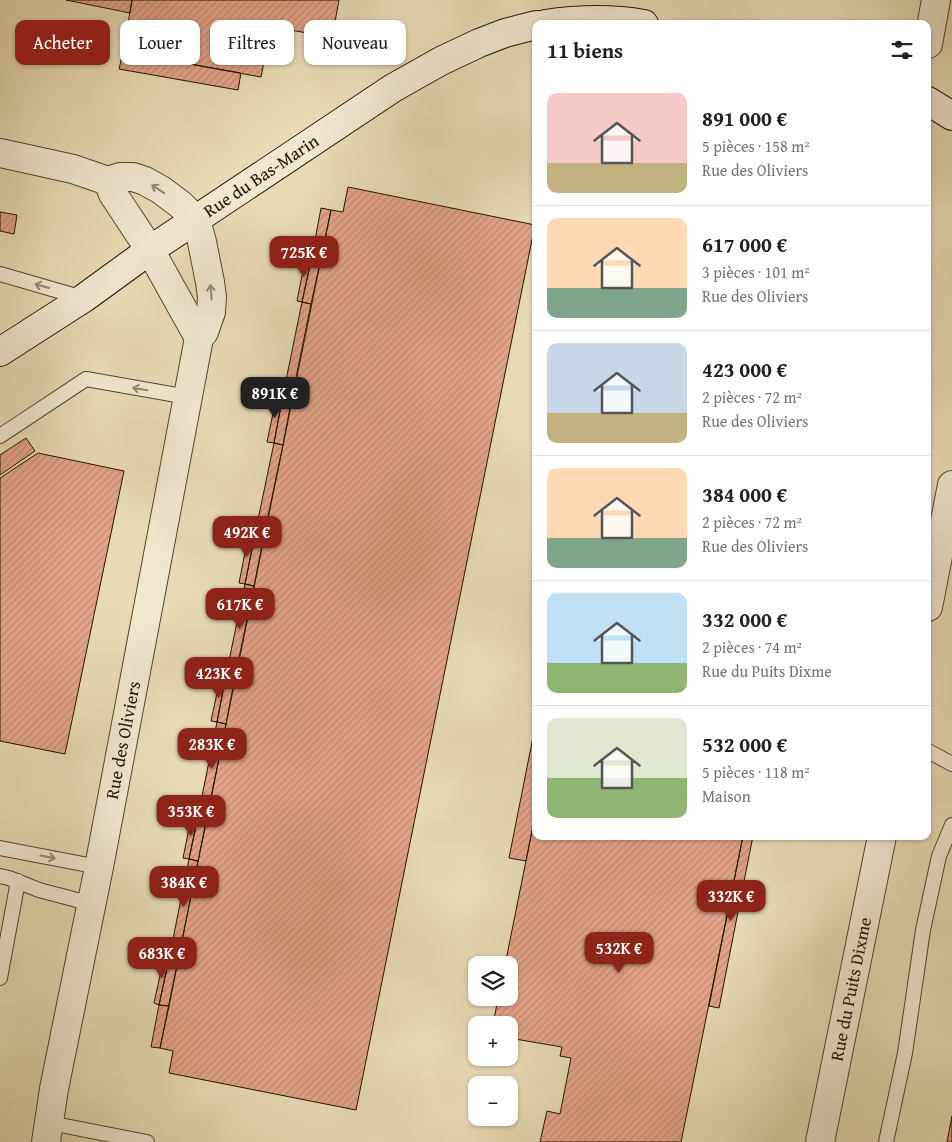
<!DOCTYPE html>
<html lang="fr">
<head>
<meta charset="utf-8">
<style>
  body { margin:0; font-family:"Gentium Book Plus",serif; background:#f2f2f2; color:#202124; height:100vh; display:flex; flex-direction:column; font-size:19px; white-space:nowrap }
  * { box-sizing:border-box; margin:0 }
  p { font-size:16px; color:#757577 }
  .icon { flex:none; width:28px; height:28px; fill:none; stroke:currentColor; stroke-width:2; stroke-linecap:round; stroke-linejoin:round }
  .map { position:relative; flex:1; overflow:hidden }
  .sheet { position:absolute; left:532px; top:20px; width:399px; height:820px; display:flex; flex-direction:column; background:#fff; border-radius:10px; box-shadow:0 1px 4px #0004 }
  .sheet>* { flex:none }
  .hud { position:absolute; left:15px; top:20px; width:442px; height:45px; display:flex; gap:10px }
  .controls { position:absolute; left:468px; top:956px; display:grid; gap:10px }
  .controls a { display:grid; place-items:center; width:50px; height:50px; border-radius:10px; background:#fff; box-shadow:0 1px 4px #0004; font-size:25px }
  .price { position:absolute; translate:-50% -42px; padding:0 11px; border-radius:10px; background:#8f2418; color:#fff; font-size:16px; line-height:32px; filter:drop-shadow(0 1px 2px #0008) }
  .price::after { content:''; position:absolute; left:50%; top:30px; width:15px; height:11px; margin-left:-8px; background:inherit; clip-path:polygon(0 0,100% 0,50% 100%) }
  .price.current { background:#222; color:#fff }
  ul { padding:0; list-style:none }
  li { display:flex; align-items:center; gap:15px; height:125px; padding:0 15px }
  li+li { border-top:1px solid #e0e0e0 }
  li span { display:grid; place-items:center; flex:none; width:140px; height:100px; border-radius:10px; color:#555 }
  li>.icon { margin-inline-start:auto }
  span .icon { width:60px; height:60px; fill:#fffc; stroke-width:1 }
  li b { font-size:21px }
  h2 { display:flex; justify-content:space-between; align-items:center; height:60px; padding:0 15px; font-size:21px }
  .tag { padding:0 18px; border-radius:10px; background:#fff; box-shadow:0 1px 4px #0004; font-size:18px; line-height:45px }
  .tag.current { background:#8f2418; color:#fff }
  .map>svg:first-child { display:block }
  .building { fill:url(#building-hatch); stroke:#231502 }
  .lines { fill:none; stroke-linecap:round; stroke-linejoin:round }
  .service-casing { stroke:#54462e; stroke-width:16 }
  .minor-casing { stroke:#54462e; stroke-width:30 }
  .secondary-casing { stroke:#231502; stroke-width:30 }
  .service { stroke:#efe7ce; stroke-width:14 }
  .minor { stroke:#efe7ce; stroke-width:28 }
  .secondary { stroke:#efe7ce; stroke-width:28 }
  .oneway { stroke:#938872 }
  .labels { text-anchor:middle; stroke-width:4; stroke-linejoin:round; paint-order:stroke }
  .street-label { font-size:18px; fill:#231502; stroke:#efe7ce }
</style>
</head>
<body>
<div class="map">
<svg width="952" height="1142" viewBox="0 0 952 1142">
  <defs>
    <pattern id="building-hatch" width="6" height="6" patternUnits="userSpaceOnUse" patternTransform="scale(1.25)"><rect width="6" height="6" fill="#e4a489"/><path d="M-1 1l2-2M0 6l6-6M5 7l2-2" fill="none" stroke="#c38c75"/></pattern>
  </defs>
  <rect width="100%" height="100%" fill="#e7dab4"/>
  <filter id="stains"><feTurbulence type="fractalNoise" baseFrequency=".004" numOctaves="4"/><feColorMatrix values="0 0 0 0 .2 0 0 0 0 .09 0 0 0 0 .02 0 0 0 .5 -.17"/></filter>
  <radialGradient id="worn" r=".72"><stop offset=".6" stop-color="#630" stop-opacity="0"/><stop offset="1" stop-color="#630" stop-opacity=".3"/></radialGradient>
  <path class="building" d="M66,0H132L130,13Z
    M132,0H339L332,38L271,26L261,77L123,52Z
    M123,52L241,73L238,90L119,69Z
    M348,187L535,225L356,1110L169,1073L173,1051L160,1048L331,210L343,212Z
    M321,208L331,210L321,258L312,256Z
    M0,212L17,215L14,234L0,231Z
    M306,255L312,256L302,302L297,301Z
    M312,256L321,258L311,304L302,302Z
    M302,302L311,304L292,397L283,395Z
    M277,394L283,395L274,443L267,442Z
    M283,395L292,397L283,445L274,443Z
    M26,438L35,451L0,475V455Z
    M274,443L283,445L264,535L255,534Z
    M38,453L124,471L65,754L0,741V478Z
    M249,532L255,534L245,584L239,583Z
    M255,534L264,535L254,586L245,584Z
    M245,584L254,586L235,677L226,675Z
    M221,674L226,675L217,722L211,721Z
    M226,675L235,677L226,724L217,722Z
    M217,722L226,724L207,817L198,816Z
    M536,722V811L526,861L509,858Z
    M536,811V836H743L681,1142H540L547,1111L560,1114L571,1058L560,1056L562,1047L509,1038V1025H493L498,998H509V965H505Z
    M192,814L198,816L189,859L183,858Z
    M198,816L207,817L198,861L189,859Z
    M743,836H753L719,1008L709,1006Z
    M189,859L198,861L179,956L170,954Z
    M165,953L170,954L159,1005L154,1003Z
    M170,954L179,956L169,1006L159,1005Z
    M159,1005L169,1006L160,1048L151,1047Z
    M952,1116V1142H947Z"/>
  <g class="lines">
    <defs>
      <path id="service" d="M0,274L83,298
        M0,436L86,379L188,397
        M928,751L952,764
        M0,848L99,867
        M0,876L9,878L39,890L92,904
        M0,978L18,881
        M50,1123L147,1142
        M886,1142L905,1053L923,930L939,856L952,825"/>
      <g id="minor">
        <path d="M928,44L936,0"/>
        <path d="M0,153L73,169L108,181L120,177H133L145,181L161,190L181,205L196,220L202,242L210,282L212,297L211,312L204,332L199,338L99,867L54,1089L46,1142"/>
        <path d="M108,181L113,194L150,250L199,338"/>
        <path d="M928,607L952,485"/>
        <path id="s1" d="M820,1142L882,836"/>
      </g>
      <g id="secondary">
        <path d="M545,24C579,19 610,18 644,24"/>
        <path d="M928,101L952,116"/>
        <path id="s2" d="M0,352L84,298L150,250L393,88L441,61L479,43L505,33L536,25"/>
      </g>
    </defs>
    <use href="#service" class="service-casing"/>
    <use href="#minor" class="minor-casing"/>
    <use href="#secondary" class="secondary-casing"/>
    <use href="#service" class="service"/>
    <use href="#minor" class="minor"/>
    <use href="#secondary" class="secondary"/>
  </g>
  <defs><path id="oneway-shaft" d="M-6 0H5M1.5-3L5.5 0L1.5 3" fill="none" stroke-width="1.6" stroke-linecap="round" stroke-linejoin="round" transform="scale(1.25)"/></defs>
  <g class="oneway">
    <use href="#oneway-shaft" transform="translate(158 189) rotate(-147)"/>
    <use href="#oneway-shaft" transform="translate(42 286) rotate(-164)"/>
    <use href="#oneway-shaft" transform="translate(211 292) rotate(-95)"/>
    <use href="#oneway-shaft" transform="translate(140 389) rotate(-170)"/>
    <use href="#oneway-shaft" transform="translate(48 857) rotate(11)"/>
  </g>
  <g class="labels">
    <g class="street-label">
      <text dy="6" stroke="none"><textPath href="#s2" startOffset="315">Rue du Bas-Marin</textPath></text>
      <text transform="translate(123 740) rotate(-79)" y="6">Rue des Oliviers</text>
      <text dy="6" stroke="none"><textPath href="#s1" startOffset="156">Rue du Puits Dixme</textPath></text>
    </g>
  </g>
  <rect width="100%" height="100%" filter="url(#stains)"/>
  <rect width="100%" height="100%" fill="url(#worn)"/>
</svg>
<div class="controls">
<a><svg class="icon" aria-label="layers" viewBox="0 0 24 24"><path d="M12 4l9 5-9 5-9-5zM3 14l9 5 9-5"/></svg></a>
<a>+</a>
<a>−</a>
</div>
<b class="price" style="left:304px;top:278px">725K €</b>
<b class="price current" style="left:275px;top:419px">891K €</b>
<b class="price" style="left:247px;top:558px">492K €</b>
<b class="price" style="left:240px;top:630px">617K €</b>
<b class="price" style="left:219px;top:699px">423K €</b>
<b class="price" style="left:212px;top:770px">283K €</b>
<b class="price" style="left:191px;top:837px">353K €</b>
<b class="price" style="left:184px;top:908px">384K €</b>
<b class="price" style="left:731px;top:922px">332K €</b>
<b class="price" style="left:619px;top:974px">532K €</b>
<b class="price" style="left:162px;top:979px">683K €</b>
<div class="hud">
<a class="tag current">Acheter</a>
<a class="tag">Louer</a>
<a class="tag">Filtres</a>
<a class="tag">Nouveau</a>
</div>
<section class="sheet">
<h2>11 biens<svg class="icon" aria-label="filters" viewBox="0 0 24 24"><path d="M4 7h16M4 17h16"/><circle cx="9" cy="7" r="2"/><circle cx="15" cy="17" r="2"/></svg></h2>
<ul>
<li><span style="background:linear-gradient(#f6c9c9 70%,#c2b280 0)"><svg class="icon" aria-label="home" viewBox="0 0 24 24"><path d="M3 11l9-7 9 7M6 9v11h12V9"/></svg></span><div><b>891 000 €</b><p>5 pièces · 158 m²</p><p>Rue des Oliviers</p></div></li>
<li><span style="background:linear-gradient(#ffd9b3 70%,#7fa58c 0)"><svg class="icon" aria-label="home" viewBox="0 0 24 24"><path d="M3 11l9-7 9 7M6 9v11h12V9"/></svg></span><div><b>617 000 €</b><p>3 pièces · 101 m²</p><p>Rue des Oliviers</p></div></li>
<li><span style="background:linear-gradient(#c9d6e8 70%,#c2b280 0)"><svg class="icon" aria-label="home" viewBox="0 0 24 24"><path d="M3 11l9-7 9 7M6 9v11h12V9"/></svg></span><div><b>423 000 €</b><p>2 pièces · 72 m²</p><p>Rue des Oliviers</p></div></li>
<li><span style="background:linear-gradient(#ffd9b3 70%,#7fa58c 0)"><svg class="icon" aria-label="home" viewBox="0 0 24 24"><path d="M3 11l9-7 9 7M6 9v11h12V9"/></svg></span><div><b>384 000 €</b><p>2 pièces · 72 m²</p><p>Rue des Oliviers</p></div></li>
<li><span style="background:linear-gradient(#bfe0f5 70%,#8fb573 0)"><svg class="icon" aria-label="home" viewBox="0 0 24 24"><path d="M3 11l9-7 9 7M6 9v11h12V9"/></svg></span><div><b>332 000 €</b><p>2 pièces · 74 m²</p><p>Rue du Puits Dixme</p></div></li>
<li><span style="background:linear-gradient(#dfe7d0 60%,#8fb573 0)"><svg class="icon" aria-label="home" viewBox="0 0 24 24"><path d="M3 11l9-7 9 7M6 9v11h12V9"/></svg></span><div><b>532 000 €</b><p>5 pièces · 118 m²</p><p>Maison</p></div></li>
</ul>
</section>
</div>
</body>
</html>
